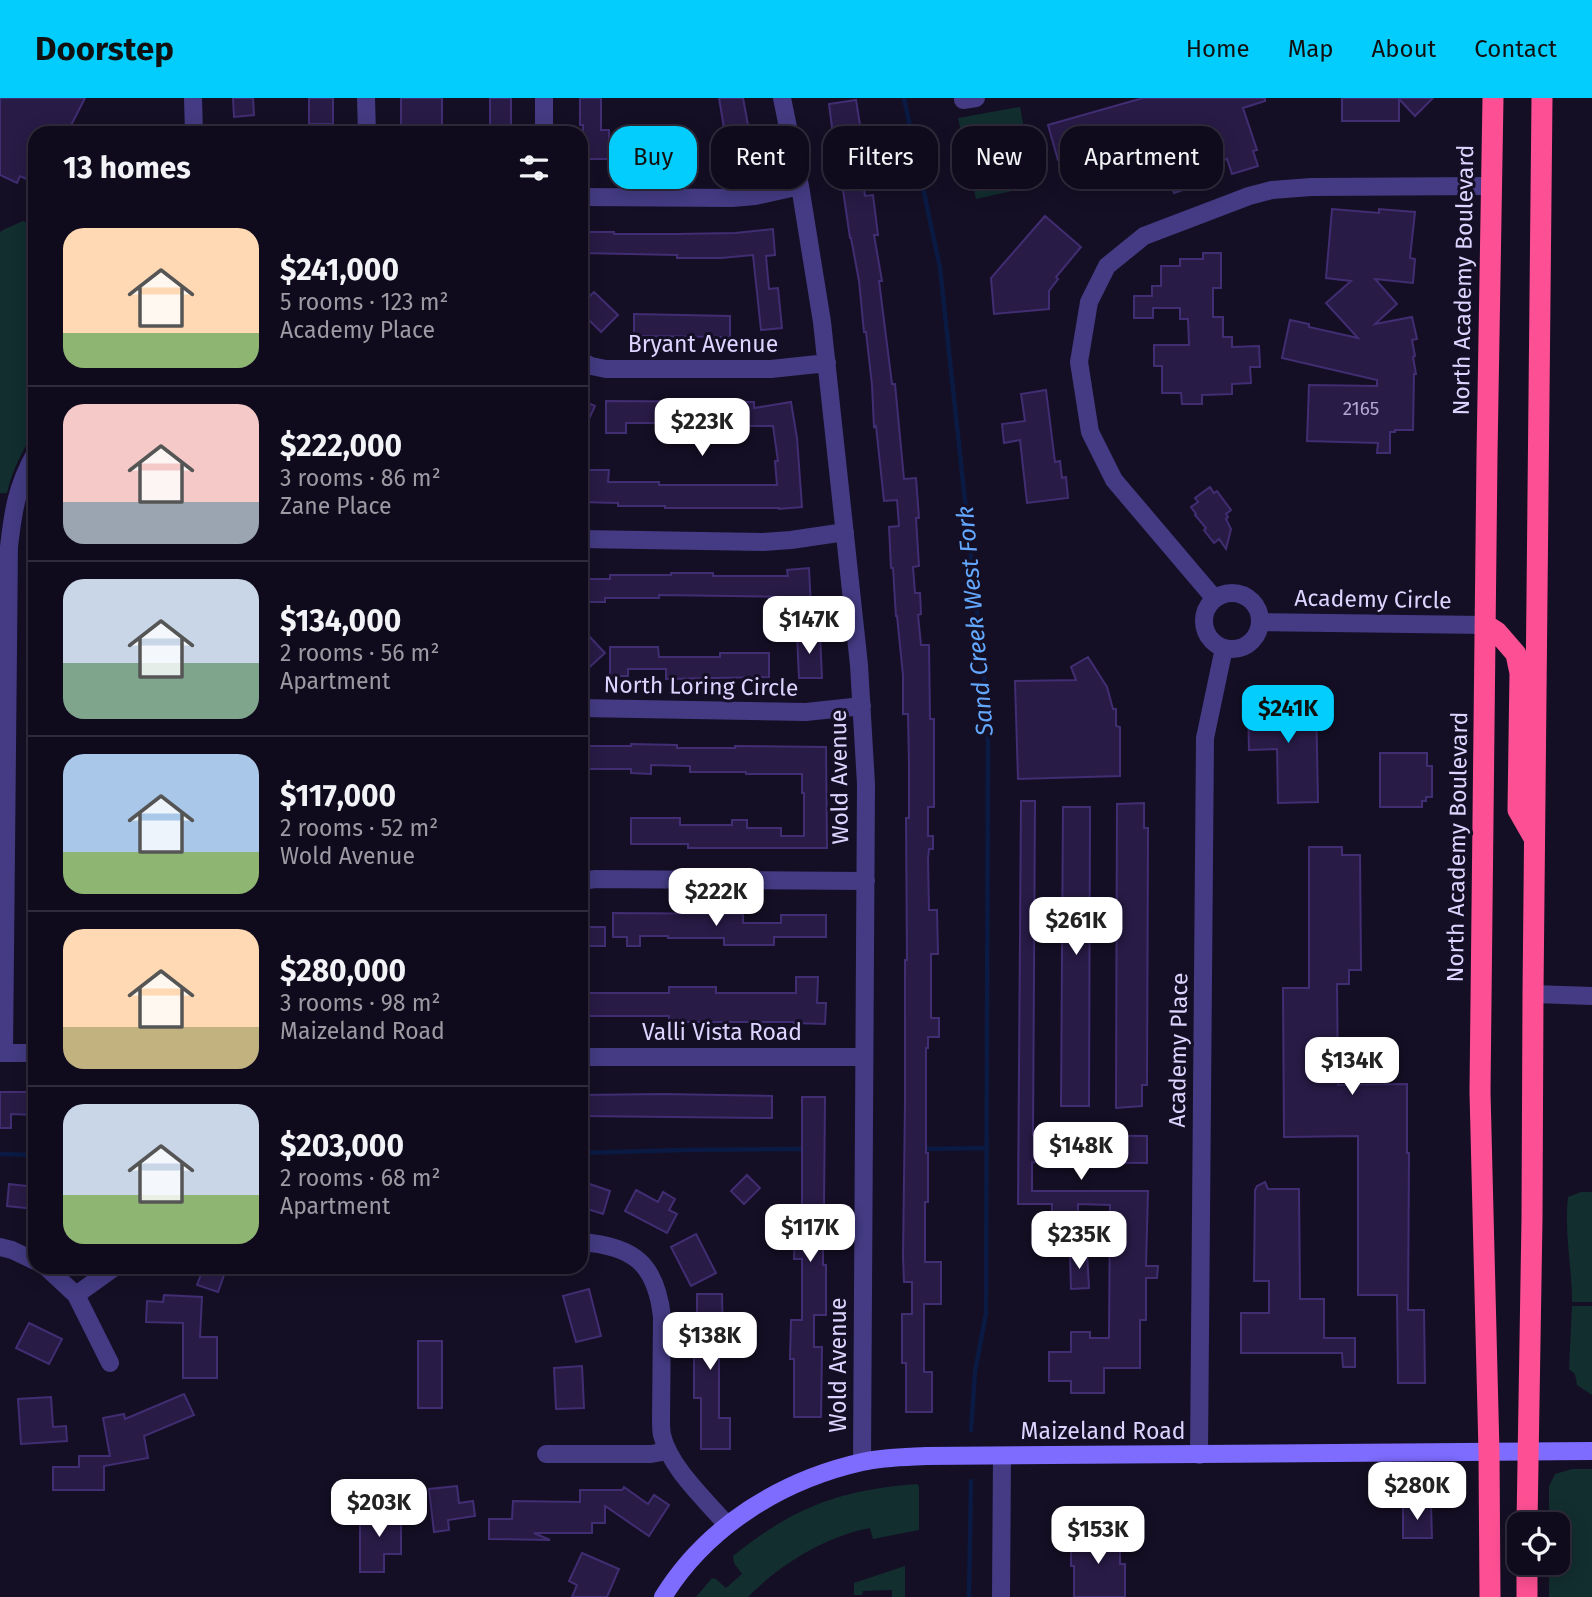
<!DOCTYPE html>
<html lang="en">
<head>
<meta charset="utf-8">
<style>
  body { margin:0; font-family:"Fira Sans",sans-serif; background:#191425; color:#f1f3f6; height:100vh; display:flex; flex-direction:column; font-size:26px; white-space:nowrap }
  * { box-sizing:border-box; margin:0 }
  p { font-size:23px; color:#9c9ba3 }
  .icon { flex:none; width:38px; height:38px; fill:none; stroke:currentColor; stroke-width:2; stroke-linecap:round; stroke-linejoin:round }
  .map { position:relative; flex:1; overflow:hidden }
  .panel { position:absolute; left:28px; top:28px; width:560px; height:1148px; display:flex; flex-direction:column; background:#100b1c; border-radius:21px; box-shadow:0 4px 18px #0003,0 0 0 2px #302b3b }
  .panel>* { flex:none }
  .hud { position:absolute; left:609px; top:28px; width:665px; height:63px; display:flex; gap:14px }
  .buttons { position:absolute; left:1507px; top:1414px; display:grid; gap:14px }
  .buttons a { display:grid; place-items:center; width:63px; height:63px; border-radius:14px; background:#100b1c; box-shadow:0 4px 18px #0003,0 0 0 2px #302b3b; font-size:35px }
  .price { position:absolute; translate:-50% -60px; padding:0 16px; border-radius:14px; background:#fff; color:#222; font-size:23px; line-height:46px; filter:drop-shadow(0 2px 4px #0008) }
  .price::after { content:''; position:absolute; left:50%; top:42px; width:21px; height:16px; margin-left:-10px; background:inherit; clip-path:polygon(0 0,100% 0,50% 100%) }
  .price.current { background:#02cdfc; color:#111 }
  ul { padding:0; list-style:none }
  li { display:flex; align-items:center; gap:21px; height:175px; padding:0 35px }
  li+li { border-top:2px solid #302b3b }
  li span { display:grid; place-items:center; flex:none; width:196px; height:140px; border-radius:21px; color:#555 }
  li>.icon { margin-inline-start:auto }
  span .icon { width:84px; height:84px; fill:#fffc; stroke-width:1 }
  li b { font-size:30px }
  h2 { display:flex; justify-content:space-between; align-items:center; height:84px; padding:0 35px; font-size:30px }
  .tag { padding:0 24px; border-radius:21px; background:#100b1c; box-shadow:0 4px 18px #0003,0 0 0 2px #302b3b; font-size:24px; line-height:63px }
  .tag.current { background:#02cdfc; color:#111 }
  header { display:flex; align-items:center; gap:42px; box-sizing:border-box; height:98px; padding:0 35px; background:#02cdfc; color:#111 }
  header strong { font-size:33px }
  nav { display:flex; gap:38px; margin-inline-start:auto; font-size:24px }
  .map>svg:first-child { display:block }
  .green { fill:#122e2f }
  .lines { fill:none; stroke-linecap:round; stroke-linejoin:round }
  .stream { stroke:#0a1a43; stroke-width:4.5 }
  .building { fill:#281b46; stroke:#412d72; stroke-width:2 }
  .street { stroke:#443b84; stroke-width:18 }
  .secondary { stroke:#7d6cfe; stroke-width:18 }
  .highway { stroke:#fd5094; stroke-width:21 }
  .labels { text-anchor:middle; stroke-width:6; stroke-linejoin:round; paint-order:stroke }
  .number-label { font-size:19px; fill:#b0a6d1 }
  .street-label { font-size:23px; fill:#ddd4ff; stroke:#150f25 }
  .water-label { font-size:24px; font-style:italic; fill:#63a8fe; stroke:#150f25 }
</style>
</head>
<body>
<header>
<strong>Doorstep</strong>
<nav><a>Home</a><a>Map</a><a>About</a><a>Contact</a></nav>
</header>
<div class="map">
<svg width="1592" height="1499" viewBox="0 0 1592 1499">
  <rect width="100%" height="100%" fill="#150f25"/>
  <path class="green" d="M1020,9L1035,88L976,101L958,20Z
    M23,123L35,128V332C23,352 12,372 7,395H0V134L3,132Z
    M1581,1094H1592V1204H1572C1572,1169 1564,1134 1568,1099Z
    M1572,1208H1592V1297L1577,1287L1575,1276L1569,1271Z
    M1572,1371H1592V1499H1549V1465H1558V1426H1549V1388L1555,1376Z
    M917,1386L919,1388V1432L873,1441L870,1430C826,1438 779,1467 748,1499H696L712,1480L716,1481L726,1490L742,1476L734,1465L733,1458C794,1409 839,1392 917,1386Z
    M905,1468V1499H892V1492L863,1493L862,1497H854V1485Z"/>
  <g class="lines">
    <path class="stream" d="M904,0L940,170L986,598L988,645L986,1215L975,1274L971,1332
      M923,1051L987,1050
      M581,1055L682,1052L807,1051
      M0,1056L35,1057
      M969,1499L971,1383"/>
  </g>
  <path class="building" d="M0,0H85L67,35H35V85L20,78L17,85L0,77Z
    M233,0H253L254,17L234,19Z
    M309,0H333V26H309Z
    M401,0H442V35H401Z
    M490,0H511V35H490Z
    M580,0H601V32H609V61H583V27H580Z
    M719,0H743L756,70L734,74L727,30H724Z
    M1143,0H1265V3L1243,10L1257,52L1253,53L1258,68L1232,76L1227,61L1193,72L1198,87L1174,95L1169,80H1166L1158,57H1161L1154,34L1058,62L1048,27Z
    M1342,0H1433L1415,18L1399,1V23H1342Z
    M856,2L861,33L856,34L865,98L873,97L878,137H874L882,183H879L892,286H895L904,381L916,380L919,420H916L919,468L913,469L915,495H920L921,516L918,517L921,547H929L930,621H934V709H928V738H933V751H929L928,761L929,812H937L938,856H931V920H939V939H928V950H926V1055H928V1104H925V1164H941V1206H924V1274H932V1314H906V1265H902V1216H912V1184H904L903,1159L905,1005V862H907L906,720H909V665L908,616H903V577L897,518H896L893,470H891L889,429L899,428L897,402L884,403L876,328L874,329L872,287L866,234H864L859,183L851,140H850L843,92H840L829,6Z
    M1332,111L1379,115V111L1415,114L1410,160L1415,161L1413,185L1375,181L1397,206L1375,226L1412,219L1417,241L1412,242L1415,258L1413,259L1416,276H1414L1413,332H1395V334H1390V355H1377L1378,345L1307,343L1309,287L1377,288V282L1282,260L1290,222L1309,226V229L1358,240L1326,205L1351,183L1326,180Z
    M1045,118L1081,149L1056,179L1058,181L1049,193V211L994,216L991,180Z
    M773,131L775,157L766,158L769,191L778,190L782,230L761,232L753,157L721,160H677V157L581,155V134H614V136H677L735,135Z
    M1203,155H1221V190H1213V219H1223V239H1232V249L1259,248L1260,269H1250L1251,285L1232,286V296L1202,297V306H1182L1181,295H1162V268H1154V247H1189L1188,221H1180V210H1153V220H1134V198H1152V188H1161V168H1180V161H1203Z
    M594,194L618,217L601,234L581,214V207Z
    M634,216L730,218V239L634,238Z
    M1046,292L1055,364L1060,363L1062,380L1066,379L1068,400L1027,405L1020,342L1004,345L1002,326L1025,323L1021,296Z
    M581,302L595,308L581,338Z
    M606,303L754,304V310L791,304L797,340L802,409L779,411V410H665V408H618V405L581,404V372H609L608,384H659V387H777L775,363H778L773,328H710V325H626V335H606Z
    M1210,389L1214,395L1217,393L1231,412L1226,416L1228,419L1226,421L1231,431L1226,451L1219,441L1214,445L1204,432L1206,430L1195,417L1196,416L1191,409L1198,404L1195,400Z
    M809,470L811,511L789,512V499L659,497V500H605V504H581V481H610V477H671V475H713V478H788L787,472Z
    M588,537L605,555L581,577V544Z
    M797,537H820L822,580H799Z
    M610,549H658L659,559H720V555H769V579L666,581V571H628V578H610Z
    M1088,559L1107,589L1113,611H1116V628L1120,629V678L1018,681L1015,583L1076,582L1071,569Z
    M1316,603L1318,704L1278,705L1277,651L1249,652L1248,604Z
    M631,646L677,647V650H735V648L826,649L827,750H688V746H631V720H680V727H732V722H747V730H781V738H804V695H802V676H746V674H690V668L651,667V676L631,675V671H584V648H631Z
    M1380,655H1427V668H1432V699H1426V703H1422V709H1380Z
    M1021,703H1035L1033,1037L1147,1038V1065L1032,1064V1093H1148L1146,1168H1158L1157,1180H1146V1222H1140V1270H1104V1295H1071V1283H1049V1254H1071V1234H1090V1240H1109L1110,1107L1078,1106V1128H1052V1106H1018Z
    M1144,705V730H1148L1147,987H1142V1008L1116,1010L1117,706Z
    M1063,709H1090L1089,1008H1061Z
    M1309,749H1342V757H1360L1361,872H1349V886H1337L1338,987L1407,986V1055H1409L1408,1212H1424L1425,1285H1398L1397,1197H1358V1038L1284,1039L1283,890H1309Z
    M613,815L743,816V825H781V817H826V839H774V847H724V840H668V838H640V848H627V839H613Z
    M581,829H605V848H581Z
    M796,879H818L817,905H826L825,926L795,925L796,924H669V918H581V895H669V889H716V895H796Z
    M0,994H35V1017L11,1016V1030H0Z
    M662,996L772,998V1020L581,1018V997Z
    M802,999H825L824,1107H816L815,1143L823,1144V1167H826V1217H814V1249H822L821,1319H794V1261H790L791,1222H802V1161H794L795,1112H802Z
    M747,1077L760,1090L744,1106L731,1093Z
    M581,1083L610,1093L603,1116L581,1109Z
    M1265,1084L1268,1091H1299L1300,1201H1324V1240H1355V1269H1343L1342,1255H1241V1215H1269V1183H1254L1255,1092L1257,1088Z
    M9,1086L35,1089V1111L7,1108Z
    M636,1092L658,1104L663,1094L675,1101L669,1112L677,1116L667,1135L625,1113Z
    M696,1136L716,1175L691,1188L671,1149Z
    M1087,1154L1089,1190L1071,1191L1070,1155Z
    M204,1169H227L218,1194L197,1187Z
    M589,1191L601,1238L576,1244L563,1198Z
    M697,1196H722L723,1244H719V1320H730V1351H701V1300H694V1251H697Z
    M164,1197L202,1199L200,1239H217V1280H183V1225L146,1224L147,1203L163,1204Z
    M29,1225L62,1241L49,1266L16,1250Z
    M418,1243H442V1310H418Z
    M582,1268L584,1310L556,1311L554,1270Z
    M184,1296L194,1317L144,1338L148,1360L104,1368V1392H53V1369H79V1358H110L103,1320L124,1316L125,1321Z
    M51,1299L53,1329L66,1328L67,1343L21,1346L18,1301Z
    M457,1388L459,1405L473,1403L475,1418L448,1422L449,1432L434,1434L429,1391Z
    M624,1389L648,1406L654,1397L669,1407L649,1438L605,1408V1425H592V1435H534L550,1442L489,1441V1421H512L513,1403L580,1404V1392H622Z
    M1431,1407L1432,1440H1403V1408Z
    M360,1413H401V1456H384V1474H360Z
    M1120,1435V1466H1125V1499H1074V1468H1071V1436Z
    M582,1455L619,1471L607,1499H572L577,1487L569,1483Z"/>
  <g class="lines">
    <path class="street" d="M193,0L194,35
      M366,0L367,35
      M544,0V35
      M782,0L800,88L822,224L859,567L866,686L862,1363
      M963,0V2L976,0
      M581,99L732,100L755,98L800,88
      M581,263L591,268L606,271H771L827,265
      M581,441L763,444L791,442L845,434
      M1204 523a28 28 0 1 1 56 0a28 28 0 1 1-56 0Z
      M1215,501L1114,382L1090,334L1079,264L1089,204L1107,168L1144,138L1249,98L1272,92L1311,89L1490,88
      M1260,524L1486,527
      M581,610L806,614L862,608
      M581,783L596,781L866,783
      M1533,896L1592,898
      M0,955H35
      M4,955L9,449C13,413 17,388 35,356
      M581,959H864
      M581,1144C633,1148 656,1165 662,1219L661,1321C661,1326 661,1332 662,1337C670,1370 706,1402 727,1427
      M0,1149L12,1152L35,1163
      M46,1169L76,1197L110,1265
      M76,1197L115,1169
      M546,1356H651L668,1353
      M1199,1357L1205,640L1224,550
      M1001,1499L1002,1358"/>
    <path class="secondary" d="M663,1499C707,1428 782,1382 862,1364C883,1359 905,1359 926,1358L1592,1353"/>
    <path class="highway" d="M1486,527L1497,534L1516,556L1520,575L1518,712L1534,740
      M1527,1426L1532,1121L1533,896L1542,0
      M1490,1499L1489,1354L1480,994L1487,357L1493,0
      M1527,1499V1465"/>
  </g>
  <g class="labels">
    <g class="number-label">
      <text x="1361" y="317">2165</text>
    </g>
    <g class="street-label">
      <text transform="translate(1463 182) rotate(-89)" y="8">North Academy Boulevard</text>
      <text x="703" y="254">Bryant Avenue</text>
      <text transform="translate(1373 501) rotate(1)" y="8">Academy Circle</text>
      <text transform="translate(701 588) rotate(1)" y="8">North Loring Circle</text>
      <text transform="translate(839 679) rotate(-91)" y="8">Wold Avenue</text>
      <text transform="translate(1457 749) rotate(-89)" y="8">North Academy Boulevard</text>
      <text x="722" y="942">Valli Vista Road</text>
      <text transform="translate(1178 952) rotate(-89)" y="8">Academy Place</text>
      <text transform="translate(838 1267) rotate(-90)" y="8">Wold Avenue</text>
      <text x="1103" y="1341">Maizeland Road</text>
    </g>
    <g class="water-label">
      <text transform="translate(975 523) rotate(-95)" y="8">Sand Creek West Fork</text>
    </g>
  </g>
</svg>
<div class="buttons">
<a><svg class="icon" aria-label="locate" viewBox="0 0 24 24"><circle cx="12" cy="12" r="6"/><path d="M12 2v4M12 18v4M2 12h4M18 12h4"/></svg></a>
</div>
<b class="price" style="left:702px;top:360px">$223K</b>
<b class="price" style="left:809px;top:558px">$147K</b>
<b class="price current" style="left:1288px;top:647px">$241K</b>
<b class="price" style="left:716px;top:830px">$222K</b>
<b class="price" style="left:1076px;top:859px">$261K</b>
<b class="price" style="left:1352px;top:999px">$134K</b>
<b class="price" style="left:1081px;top:1084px">$148K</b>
<b class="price" style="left:810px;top:1166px">$117K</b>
<b class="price" style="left:1079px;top:1173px">$235K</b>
<b class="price" style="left:710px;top:1274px">$138K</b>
<b class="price" style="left:1417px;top:1424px">$280K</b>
<b class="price" style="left:379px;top:1441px">$203K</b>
<b class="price" style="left:1098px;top:1468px">$153K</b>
<div class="hud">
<a class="tag current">Buy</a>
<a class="tag">Rent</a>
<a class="tag">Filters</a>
<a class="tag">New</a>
<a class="tag">Apartment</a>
</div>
<section class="panel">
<h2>13 homes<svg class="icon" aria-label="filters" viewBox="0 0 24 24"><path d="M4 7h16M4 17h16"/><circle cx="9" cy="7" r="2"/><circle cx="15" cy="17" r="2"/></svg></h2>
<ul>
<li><span style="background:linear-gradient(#ffd9b3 75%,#8fb573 0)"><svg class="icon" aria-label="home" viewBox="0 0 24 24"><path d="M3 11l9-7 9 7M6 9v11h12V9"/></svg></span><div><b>$241,000</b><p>5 rooms · 123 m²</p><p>Academy Place</p></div></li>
<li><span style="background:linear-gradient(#f6c9c9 70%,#9aa5b1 0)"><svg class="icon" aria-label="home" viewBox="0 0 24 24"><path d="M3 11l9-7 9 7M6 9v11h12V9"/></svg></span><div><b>$222,000</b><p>3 rooms · 86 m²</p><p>Zane Place</p></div></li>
<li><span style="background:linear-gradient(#c9d6e8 60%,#7fa58c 0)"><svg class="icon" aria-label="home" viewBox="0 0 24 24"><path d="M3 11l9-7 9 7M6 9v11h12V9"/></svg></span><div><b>$134,000</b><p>2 rooms · 56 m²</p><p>Apartment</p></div></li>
<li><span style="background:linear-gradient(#a9c7e8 70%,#8fb573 0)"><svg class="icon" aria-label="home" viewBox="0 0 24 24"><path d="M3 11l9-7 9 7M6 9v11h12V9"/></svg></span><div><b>$117,000</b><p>2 rooms · 52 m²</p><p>Wold Avenue</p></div></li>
<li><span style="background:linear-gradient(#ffd9b3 70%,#c2b280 0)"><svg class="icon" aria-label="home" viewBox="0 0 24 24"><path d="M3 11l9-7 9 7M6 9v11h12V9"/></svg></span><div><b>$280,000</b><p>3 rooms · 98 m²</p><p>Maizeland Road</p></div></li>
<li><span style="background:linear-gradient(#c9d6e8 65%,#8fb573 0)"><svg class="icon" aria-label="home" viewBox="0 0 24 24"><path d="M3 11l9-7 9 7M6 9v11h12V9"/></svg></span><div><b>$203,000</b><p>2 rooms · 68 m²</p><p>Apartment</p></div></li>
</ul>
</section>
</div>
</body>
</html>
